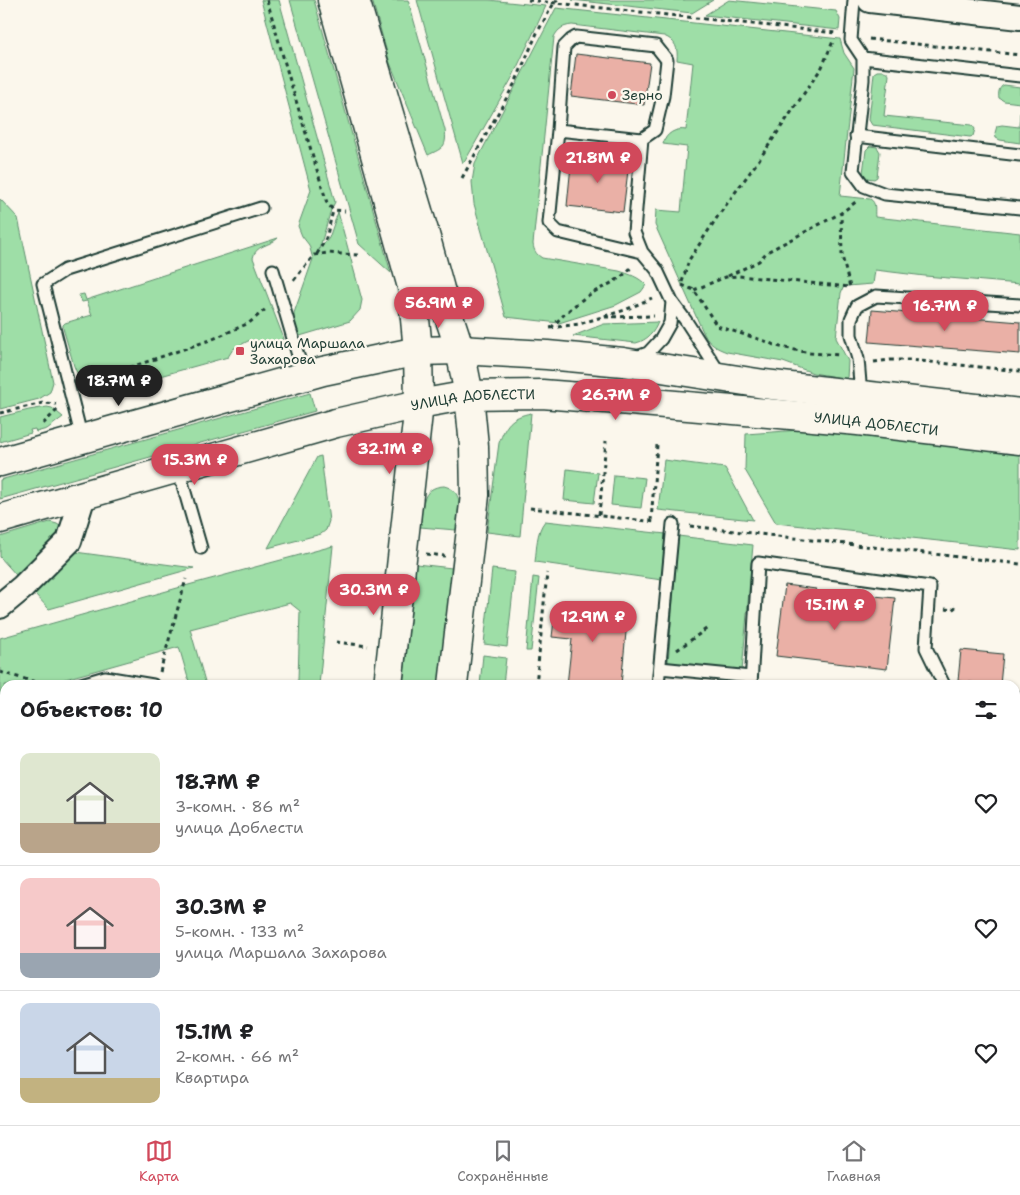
<!DOCTYPE html>
<html lang="ru">
<head>
<meta charset="utf-8">
<style>
  body { margin:0; font-family:"Shantell Sans",sans-serif; background:#f6f6f6; color:#202124; height:100vh; display:flex; flex-direction:column; font-size:19px; white-space:nowrap }
  * { box-sizing:border-box; margin:0 }
  p { font-size:16px; color:#757577 }
  .icon { flex:none; width:28px; height:28px; fill:none; stroke:currentColor; stroke-width:2; stroke-linecap:round; stroke-linejoin:round }
  .map { position:relative; flex:1; overflow:hidden }
  .sheet { position:absolute; left:0px; top:680px; width:1020px; height:445px; display:flex; flex-direction:column; background:#fff; border-radius:15px 15px 0 0; box-shadow:0 1px 4px #0004 }
  .sheet>* { flex:none }
  .price { position:absolute; translate:-50% -42px; padding:0 11px; border-radius:18px; background:#d1495b; color:#fff; font-size:16px; line-height:32px; filter:drop-shadow(0 1px 2px #0008) }
  .price::after { content:''; position:absolute; left:50%; top:30px; width:15px; height:11px; margin-left:-8px; background:inherit; clip-path:polygon(0 0,100% 0,50% 100%) }
  .price.on { background:#222; color:#fff }
  ul { padding:0; list-style:none }
  li { display:flex; align-items:center; gap:15px; height:125px; padding:0 20px }
  li+li { border-top:1px solid #e0e0e0 }
  li span { display:grid; place-items:center; flex:none; width:140px; height:100px; border-radius:10px; color:#555 }
  li>.icon { margin-inline-start:auto }
  span .icon { width:60px; height:60px; fill:#fffc; stroke-width:1 }
  li b { font-size:21px }
  h2 { display:flex; justify-content:space-between; align-items:center; height:60px; padding:0 20px; font-size:21px }
  .tabs { display:flex; justify-content:space-around; align-items:center; height:70px; border-top:1px solid #e0e0e0; background:#fff; font-size:14px; color:#757577 }
  .tabs a { display:grid; justify-items:center; gap:2px }
  .tabs .on { color:#d1495b }
  .map>svg:first-child { display:block }
  .green { fill:#9edea7; stroke:#5e8e6e }
  .building { fill:#eab0a6; stroke:#1f3d34 }
  .lines { fill:none; stroke-linecap:round; stroke-linejoin:round }
  .lane-casing { stroke:#1f3d34; stroke-width:15 }
  .street-casing { stroke:#1f3d34; stroke-width:28 }
  .secondary-casing { stroke:#1f3d34; stroke-width:31 }
  .path { stroke:#1f3d34; stroke-width:3; stroke-dasharray:4 4; stroke-linecap:butt }
  .lane { stroke:#fbf7ec; stroke-width:11 }
  .street { stroke:#fbf7ec; stroke-width:24 }
  .secondary { stroke:#fbf7ec; stroke-width:28 }
  .poi-dot { fill:#d1495b; stroke:#fbf7ec; stroke-width:2 }
  .labels { text-anchor:middle; stroke-width:4.5; stroke-linejoin:round; paint-order:stroke }
  .poi-label { font-size:14px; fill:#1f3d34; stroke:#fbf7ec; text-anchor:start }
  .street-label { font-size:14px; fill:#1f3d34; stroke:#fbf7ec }
</style>
</head>
<body>
<div class="map">
<svg width="1020" height="1125" viewBox="0 0 1020 1125">
  <rect width="100%" height="100%" fill="#fbf7ec"/>
  <filter id="ink" filterUnits="userSpaceOnUse"><feTurbulence type="fractalNoise" baseFrequency=".02" numOctaves="2"/><feDisplacementMap in="SourceGraphic" scale="10" xChannelSelector="R" yChannelSelector="G"/><feConvolveMatrix kernelMatrix="1 2 1 2 8 2 1 2 1" color-interpolation-filters="sRGB"/></filter>
  <g filter="url(#ink)">
    <path class="green" d="M261,0H279L335,202L331,210L319,250L329,238L338,212L362,300L360,310L350,321L300,336L294,322V313L313,259L309,245L302,236L298,226L311,190Z
      M290,0H314L391,273L359,244Z
      M372,0H408L445,130C447,147 443,148 428,155L390,63Z
      M417,0H489L546,6L512,78L465,161L463,163Z
      M572,0H713L692,13Z
      M729,0L836,11L840,19L839,30L705,15Z
      M556,8L840,39L844,53L854,68L840,196L870,199C877,203 874,210 875,217L1020,233V284L925,276L875,270L873,284L847,286L843,288L841,293L836,338L848,361L847,379L813,373L783,362L727,352C716,348 709,344 704,334L655,225L656,210L681,212L687,147L663,144C666,133 676,128 686,130L693,63L677,60C678,48 676,41 664,36L572,25C563,26 558,29 554,37L533,244C534,251 536,254 542,258L619,271C629,274 639,277 646,285L641,292L616,305L559,323L506,317L474,204L472,182L475,164Z
      M877,71C882,71 887,70 889,75L884,116L972,125L975,129L973,136L970,137L872,125L869,120L874,73Z
      M1004,85L1020,87V103L1004,101L999,98C998,93 999,87 1004,85Z
      M1020,113V143L1000,140L996,138L995,133L997,126L1002,125L1019,127Z
      M870,146L877,147L880,152L877,177L874,179L867,178L864,175L863,173L866,150Z
      M0,199L18,218L53,382L50,392L39,399L0,409Z
      M278,238C270,246 255,245 253,258L284,339L274,342L248,341L233,349L228,357L88,396L86,394L74,366L63,328V325L65,323L92,315L87,301L82,302L79,295L84,294L86,300Z
      M658,322C654,333 647,340 636,343L573,336L604,324Z
      M310,393L315,411L0,499V480Z
      M47,407L52,408L63,417L47,429L36,432L35,429L30,430L31,433L0,442V417L29,410Z
      M531,413L520,536L487,532L499,443C506,424 511,417 531,413Z
      M813,429L1020,452V550L776,523L745,470L746,434Z
      M321,456L329,521L326,530L321,534L268,548L317,457Z
      M664,460L725,468L753,520L658,510Z
      M567,469L598,473L594,503L564,500Z
      M614,475L645,478L641,508L611,505Z
      M444,486C452,488 457,492 459,501L456,530L420,527C423,508 420,487 444,486Z
      M545,521L666,534L662,580L535,562C537,548 536,532 545,521Z
      M50,522L57,524L60,526L59,532L17,576L0,557V537Z
      M678,536L753,545L742,671L668,663Z
      M333,546L319,685H292L298,680L300,611L290,603L190,629L206,685H190L179,647L44,685H5V696L0,698V638L181,587Z
      M75,552L194,568L49,609L34,593Z
      M416,564L452,568L439,685H403Z
      M492,569L515,572L507,647L484,644Z
      M533,577L539,578L531,651H526Z
      M483,655L506,658L503,685H480Z"/>
    <path class="building" d="M576,54L650,63L644,105L571,96Z
      M572,155L629,162L623,212L567,206Z
      M872,310L1020,322V354L869,342Z
      M785,585L816,589L814,608L861,613L864,595L895,598L887,669L776,656Z
      M556,604L628,611L621,685H567L572,639L552,637Z
      M961,650L1003,654L1000,685L958,681Z"/>
    <g class="lines">
      <defs>
        <path id="lane" d="M854,0L851,40L863,58V80L853,171L864,186L885,194L1020,208
          M863,58L1020,76
          M558,130L564,47L571,40L576,37L656,46L667,60L663,96L655,130L642,139
          M856,136L1020,155
          M642,252L558,232L549,223L558,130L642,139L634,232L642,252L657,270L672,302L686,321L721,375
          M273,270L304,376
          M634,358L648,353L661,339L670,323L672,302
          M861,395L858,359L851,335V319L857,306L876,296L1020,305
          M82,439L43,284L65,270L261,208
          M178,468L201,548
          M660,668L751,677
          M78,685L105,677L153,685
          M658,685L673,524
          M751,685L758,563L930,587L926,648L944,685
          M1015,698H1020
          M0,707L5,706
          M0,823L5,820
          M1015,823L1020,819
          M1015,957L1020,961
          M247,1120L248,1125
          M845,1120L849,1125
          M96,1125L104,1120
          M741,1125V1120"/>
        <path id="street" d="M870,0L1020,17
          M0,606L23,587L69,541L83,496"/>
        <g id="secondary">
          <path d="M332,0L412,287L418,351L419,404L388,685"/>
          <path d="M355,0L424,231L440,289L460,350L469,395L474,446L475,495L453,685"/>
          <path d="M0,462L323,371L418,351L460,350L547,355L623,362L764,384L1020,413"/>
          <path id="s1" d="M0,519L336,423L419,404L469,395L542,394L619,400L858,421L1020,440"/>
          <path d="M339,1125L340,1120"/>
          <path d="M404,1125L405,1120"/>
        </g>
      </defs>
      <use href="#lane" class="lane-casing"/>
      <use href="#street" class="street-casing"/>
      <use href="#secondary" class="secondary-casing"/>
      <path class="path" d="M267,0L288,74L327,203L333,210L345,211
        M528,0L836,33
        M869,39L1020,55
        M462,178L516,81L537,33L554,3L558,0
        M317,254L326,238L333,211
        M728,276L759,261L767,252L841,213
        M294,280L314,255L328,253L358,255
        M682,282L689,260L718,216L756,164L822,67L834,39
        M682,285L694,290L717,326L768,342L776,346L810,353L841,355
        M694,290L726,277L739,276L850,287L842,256L841,213L857,201
        M605,317L654,316
        M550,328L579,324L625,310L652,298
        M551,328C561,317 572,307 583,299C599,287 621,282 632,266
        M874,362L890,360H910L1020,371
        M84,382L111,374L213,339L249,323L267,308
        M0,413L43,403L56,404
        M43,424L58,409
        M530,508L656,522
        M599,515L606,441
        M651,521L657,445
        M690,526L1020,564
        M426,554L445,556
        M945,609L952,610L958,605
        M336,642L368,646
        M677,650L709,627
        M0,672L46,685
        M160,672L186,579
        M536,685L547,573
        M1015,1060L1020,1067
        M903,1120L1020,1124"/>
      <use href="#lane" class="lane"/>
      <use href="#street" class="street"/>
      <use href="#secondary" class="secondary"/>
    </g>
  </g>
  <g class="poi-dot">
    <circle cx="612" cy="95" r="5"/>
    <rect x="235" y="346" width="10" height="10" rx="2.5"/>
  </g>
  <g class="labels">
    <g class="poi-label">
      <text x="622" y="100">Зерно</text>
      <text x="250" y="348">улица Маршала<tspan x="250" dy="16">Захарова</tspan></text>
    </g>
    <g class="street-label">
      <text dy="5" stroke="none"><textPath href="#s1" startOffset="489">УЛИЦА ДОБЛЕСТИ</textPath></text>
      <text dy="5" stroke="none"><textPath href="#s1" startOffset="894">УЛИЦА ДОБЛЕСТИ</textPath></text>
    </g>
  </g>
</svg>
<b class="price" style="left:598px;top:184px">21.8M ₽</b>
<b class="price" style="left:439px;top:329px">56.9M ₽</b>
<b class="price" style="left:945px;top:332px">16.7M ₽</b>
<b class="price on" style="left:119px;top:407px">18.7M ₽</b>
<b class="price" style="left:616px;top:421px">26.7M ₽</b>
<b class="price" style="left:390px;top:475px">32.1M ₽</b>
<b class="price" style="left:195px;top:486px">15.3M ₽</b>
<b class="price" style="left:374px;top:616px">30.3M ₽</b>
<b class="price" style="left:835px;top:631px">15.1M ₽</b>
<b class="price" style="left:593px;top:643px">12.9M ₽</b>
<section class="sheet">
<h2>Объектов: 10<svg class="icon" aria-label="filters" viewBox="0 0 24 24"><path d="M4 7h16M4 17h16"/><circle cx="9" cy="7" r="2"/><circle cx="15" cy="17" r="2"/></svg></h2>
<ul>
<li><span style="background:linear-gradient(#dfe7d0 70%,#b9a48a 0)"><svg class="icon" aria-label="home" viewBox="0 0 24 24"><path d="M3 11l9-7 9 7M6 9v11h12V9"/></svg></span><div><b>18.7M ₽</b><p>3-комн. · 86 m²</p><p>улица Доблести</p></div><svg class="icon" aria-label="heart" viewBox="0 0 24 24"><path d="M12 20l-8-8c-3-5 5-10 8-4 3-6 11-1 8 4z"/></svg></li>
<li><span style="background:linear-gradient(#f6c9c9 75%,#9aa5b1 0)"><svg class="icon" aria-label="home" viewBox="0 0 24 24"><path d="M3 11l9-7 9 7M6 9v11h12V9"/></svg></span><div><b>30.3M ₽</b><p>5-комн. · 133 m²</p><p>улица Маршала Захарова</p></div><svg class="icon" aria-label="heart" viewBox="0 0 24 24"><path d="M12 20l-8-8c-3-5 5-10 8-4 3-6 11-1 8 4z"/></svg></li>
<li><span style="background:linear-gradient(#c9d6e8 75%,#c2b280 0)"><svg class="icon" aria-label="home" viewBox="0 0 24 24"><path d="M3 11l9-7 9 7M6 9v11h12V9"/></svg></span><div><b>15.1M ₽</b><p>2-комн. · 66 m²</p><p>Квартира</p></div><svg class="icon" aria-label="heart" viewBox="0 0 24 24"><path d="M12 20l-8-8c-3-5 5-10 8-4 3-6 11-1 8 4z"/></svg></li>
</ul>
</section>
</div>
<nav class="tabs">
<a class="on"><svg class="icon" aria-label="map" viewBox="0 0 24 24"><path d="M3 6l6-2 6 2 6-2v14l-6 2-6-2-6 2zM9 4v14M15 6v14"/></svg>Карта</a>
<a><svg class="icon" aria-label="saved" viewBox="0 0 24 24"><path d="M7 4h10v16l-5-4-5 4z"/></svg>Сохранённые</a>
<a><svg class="icon" aria-label="home" viewBox="0 0 24 24"><path d="M3 11l9-7 9 7M6 9v11h12V9"/></svg>Главная</a>
</nav>
</body>
</html>
